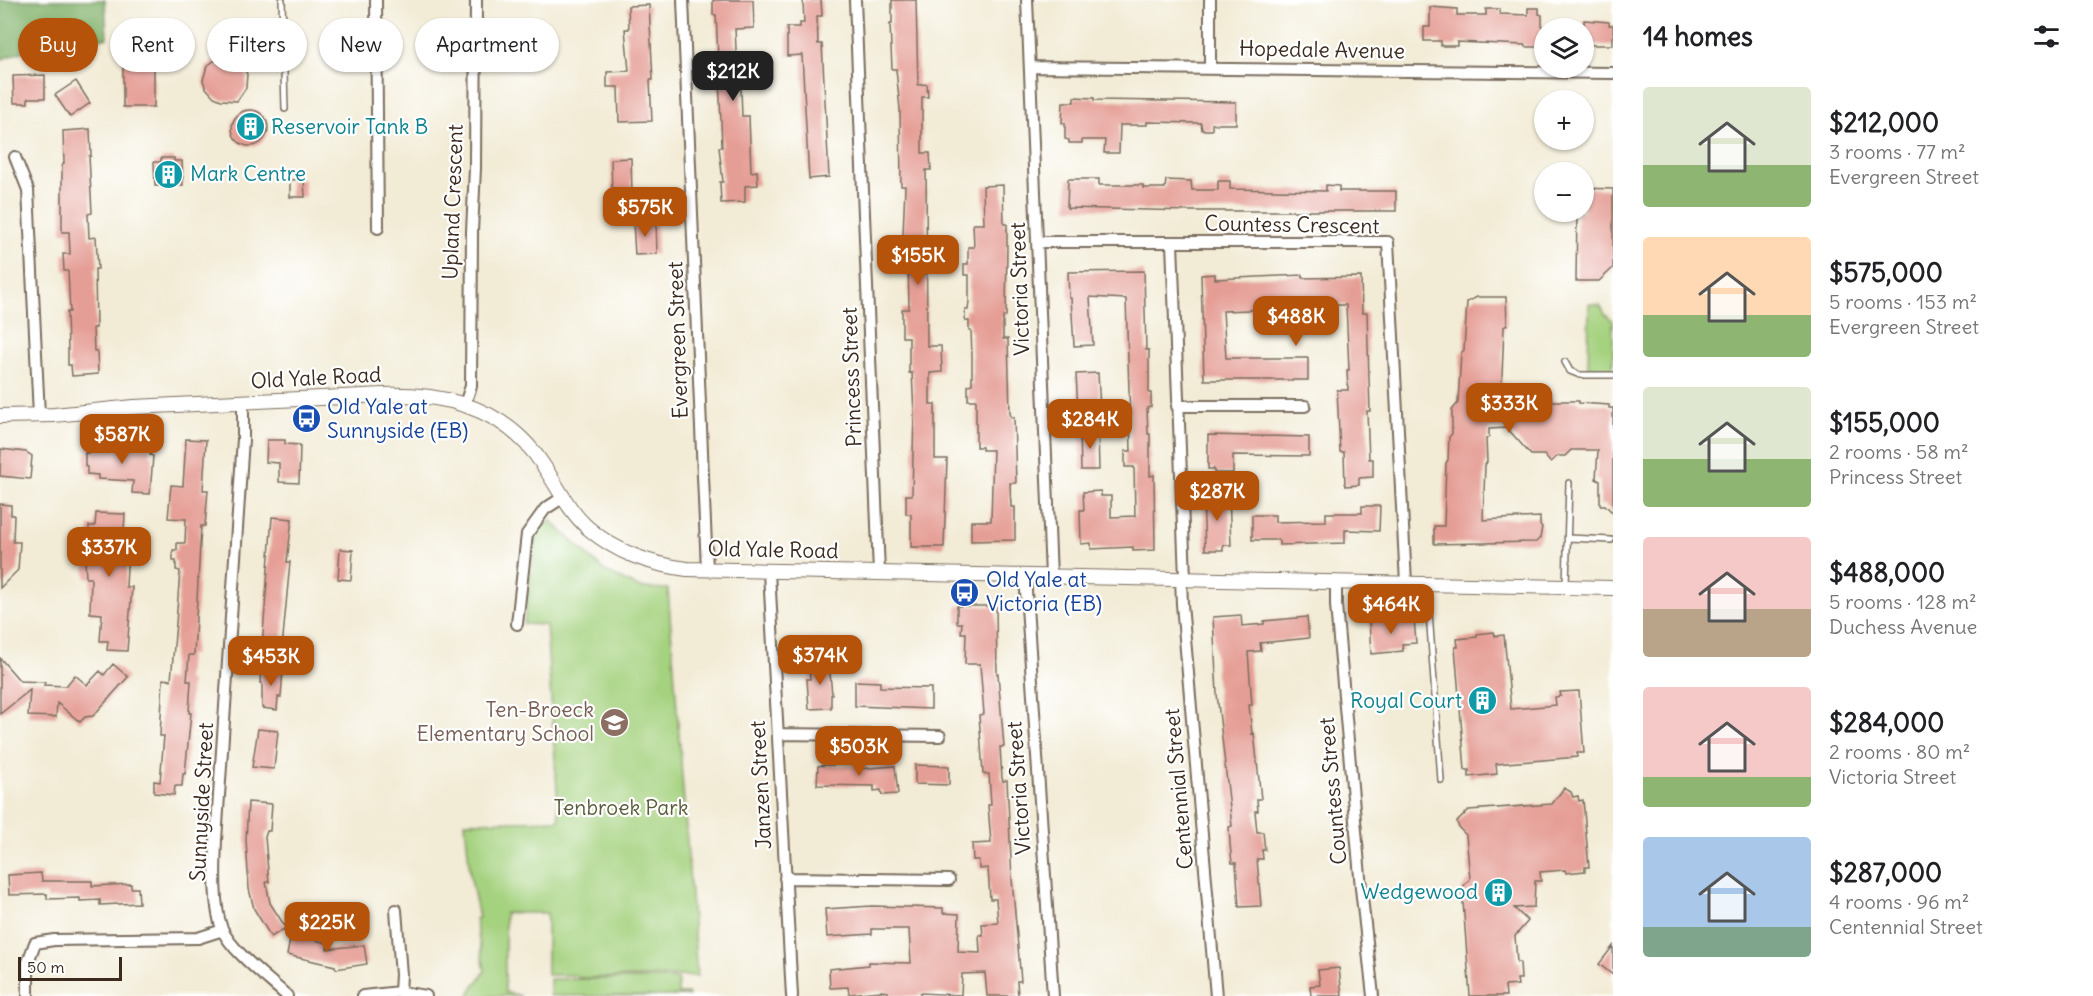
<!DOCTYPE html>
<html lang="en">
<head>
<meta charset="utf-8">
<style>
  body { margin:0; font-family:Delius,sans-serif; background:#f6f6f6; color:#202124; height:100vh; display:flex; flex-direction:column; font-size:22px; white-space:nowrap }
  * { box-sizing:border-box; margin:0 }
  p { font-size:20px; color:#757577 }
  .icon { flex:none; width:33px; height:33px; fill:none; stroke:currentColor; stroke-width:2; stroke-linecap:round; stroke-linejoin:round }
  .map { position:relative; flex:1; overflow:hidden }
  .side { display:flex; flex-direction:column; background:#fff; width:480px }
  .side>* { flex:none }
  .hud { position:absolute; left:18px; top:18px; width:570px; height:54px; display:flex; gap:12px }
  .controls { position:absolute; left:1534px; top:18px; display:grid; gap:12px }
  .controls a { display:grid; place-items:center; width:60px; height:60px; border-radius:50%; background:#fff; box-shadow:0 2px 4px #0004; font-size:30px }
  .scale { position:absolute; left:18px; bottom:15px; width:104px; box-sizing:border-box; padding-left:6px; border:3px solid #3b2a1e; border-top:0; font-size:16px; line-height:21px; white-space:nowrap; color:#3b2a1e; -webkit-text-stroke:4px #fff; paint-order:stroke }
  .price { position:absolute; translate:-50% -51px; padding:0 14px; border-radius:12px; background:#b45309; color:#fff; font-size:20px; line-height:39px; filter:drop-shadow(0 2px 3px #0008) }
  .price::after { content:''; position:absolute; left:50%; top:36px; width:18px; height:14px; margin-left:-9px; background:inherit; clip-path:polygon(0 0,100% 0,50% 100%) }
  .price.selected { background:#222; color:#fff }
  ul { padding:0; list-style:none }
  li { display:flex; align-items:center; gap:18px; height:150px; padding:0 30px }
  li span { display:grid; place-items:center; flex:none; width:168px; height:120px; border-radius:6px; color:#555 }
  li>.icon { margin-inline-start:auto }
  span .icon { width:72px; height:72px; fill:#fffc; stroke-width:1 }
  li b { font-size:26px }
  h2 { display:flex; justify-content:space-between; align-items:center; height:72px; padding:0 30px; font-size:26px }
  .tag { padding:0 21px; border-radius:27px; background:#fff; box-shadow:0 2px 4px #0004; font-size:21px; line-height:54px }
  .tag.selected { background:#b45309; color:#fff }
  main { display:flex; flex:1; min-height:0 }
  .map>svg:first-child { display:block }
  .green { fill:#a5d27f; stroke:#707e4e; stroke-width:1.5 }
  .forest { fill:#84b46e; stroke:#606f46; stroke-width:1.5 }
  .building { fill:#e59e95 }
  .lines { fill:none; stroke-linecap:round; stroke-linejoin:round }
  .service-casing { stroke:#7b6e5e; stroke-width:8 }
  .minor-casing { stroke:#7b6e5e; stroke-width:14 }
  .tertiary-casing { stroke:#7b6e5e; stroke-width:16 }
  .service { stroke:#fff; stroke-width:5 }
  .minor { stroke:#fff; stroke-width:10 }
  .tertiary { stroke:#fff; stroke-width:14 }
  .labels { text-anchor:middle; stroke-width:4.5; stroke-linejoin:round; paint-order:stroke }
  .street-label { font-size:21px; fill:#3b2a1e; stroke:#fff }
  .culture-label { font-size:21px; fill:#0d838f; stroke:#fff; text-anchor:start }
  .transit-label { font-size:21px; fill:#164399; stroke:#fff; text-anchor:start }
  .education-label { font-size:21px; fill:#785e54; stroke:#fff; text-anchor:end }
  .park-label { font-size:21px; fill:#5b5c3b; stroke:#fff }
</style>
</head>
<body>
<main>
<div class="map">
<svg width="1613" height="996" viewBox="0 0 1613 996">
  <rect width="100%" height="100%" fill="#fff"/>
  <filter id="ink" filterUnits="userSpaceOnUse"><feTurbulence type="fractalNoise" baseFrequency=".0167" numOctaves="2"/><feDisplacementMap in="SourceGraphic" scale="12" xChannelSelector="R" yChannelSelector="G"/><feConvolveMatrix kernelMatrix="1 2 1 2 8 2 1 2 1" color-interpolation-filters="sRGB"/></filter>
  <filter id="wash" filterUnits="userSpaceOnUse"><feTurbulence type="fractalNoise" baseFrequency=".008" numOctaves="4" result="noise"/><feDisplacementMap in="SourceGraphic" scale="24" xChannelSelector="R" yChannelSelector="G"/><feGaussianBlur stdDeviation="1.35" result="paint"/><feColorMatrix in="noise" values="0 0 0 0 0 0 0 0 0 0 0 0 0 0 0 0 0 1.4 0 .05"/><feComposite in="paint" operator="in"/></filter>
  <g filter="url(#wash)">
    <rect width="100%" height="100%" fill="#f2ebd5"/>
    <path class="green" d="M1589,304L1600,305L1605,314L1613,321V368H1588Z
      M551,521L606,572L640,588L668,589L697,976L577,978L576,975H547V913H505V992L521,996H473L469,994L485,971L475,919L479,918L470,874L465,822L559,820L546,625L524,624L536,533L542,525Z
      M550,979H678V994H689V996H550Z"/>
    <path class="forest" d="M0,0H105L107,38L47,42L0,60Z"/>
    <g id="blocks">
      <path class="building" d="M713,0H753L754,28L735,29L738,89H741L742,116H749L751,172L757,171L758,185L745,186V202L721,203L720,182H723L719,147H722L721,121L716,15H713Z
        M803,0H821L822,16H817L818,44H822L829,177L809,179L802,55L787,56V27H800V23H804Z
        M892,0H916L918,85L927,84L928,97H922V153H930L931,170H926L927,346H941L942,372L930,373V404H935V459H947L944,547H911V514H906V495H912L914,413L912,373H909V337H902V309H909L908,259H902L905,186H901L900,109L896,69H892L890,24H892Z
        M649,5L653,80H650L652,121L619,122L618,87H607V72L629,71L625,29H629L628,6Z
        M1430,7L1457,9V15H1486V9H1500V14L1528,15V8H1539V14L1542,15V47H1525V45L1457,42V46H1441V41H1424V27H1430Z
        M1584,20L1609,22V25H1613V45H1584Z
        M123,34H154V107H123Z
        M226,56L239,61L247,74L246,88L237,101L221,100L214,97L205,87L203,80L207,66L218,58Z
        M45,75V98H28V103H14L13,76Z
        M76,81L90,103L70,117L55,95Z
        M1074,97L1094,98V100L1236,102V124H1212V130H1202L1201,123L1147,122V125H1120L1119,153H1104L1105,140H1082V143H1069V140L1065,139V123H1062L1063,102H1074Z
        M232 128a18 18 0 1 1 36 0a18 18 0 1 1-36 0Z
        M90,129L91,156H89L92,213L88,214L89,238L96,237L98,269H95L96,328H93L94,351H97L98,374L72,376L71,365H68V350L67,312H70L68,271H64L63,254H70L69,232H62V166L64,163L63,131Z
        M161,158H174V161H182L183,185L163,188V186H155L154,162H161Z
        M631,158L632,193L612,194L611,159Z
        M304,179L305,197H290V180Z
        M1068,179H1099V185H1143V188H1165L1166,180L1191,181L1192,190H1218V181H1230V189L1326,191V185L1339,186V191H1396V211H1191L1067,208Z
        M1003,185L1004,224H1007V244L1006,316L1003,317V339H1008L1010,413L1011,417H1014L1016,483H1010L1011,507H1015V540L971,541V521H991L993,450H982V447H976V400H968V385L972,384V356L971,330H969V321H965V310H968L969,301V275H964V264H968V247H974L973,224H984L983,186Z
        M1584,188L1613,189V268L1599,281H1576L1577,212H1584Z
        M656,221L657,254L635,255L633,222Z
        M1144,271L1146,350H1149V393H1151V407L1147,408L1148,434H1150V476L1154,475L1155,550L1133,551V547L1091,549V543L1081,544L1080,510H1084L1083,492L1101,491V496H1111V517L1135,516L1134,467H1125V451H1131L1126,299L1090,297L1093,345L1074,346L1071,298H1069L1068,272Z
        M1215,274V279L1303,275V278L1361,277L1362,313H1367L1370,411H1367L1369,459H1373V477L1359,478V485L1345,486L1344,452H1340L1337,390H1348L1347,370H1349L1346,305H1304V308L1223,311L1226,358H1308V380H1204L1201,275Z
        M1477,297H1506L1507,325L1504,327L1501,401H1538V397H1551V401H1579V403L1609,405V408H1613V513L1605,505H1600V481L1596,479L1598,450H1571L1565,456H1558L1550,462L1544,455H1531L1507,428L1489,429V437L1486,439L1487,462L1485,465L1483,520L1540,517V525L1542,527L1540,538L1536,542L1434,544V526H1444L1446,463L1448,460L1449,437L1452,434V410L1458,403L1461,353L1464,350L1467,302Z
        M1098,373L1100,409L1078,410L1076,374Z
        M1098,430L1099,470H1081L1080,431Z
        M1208,435L1309,437V456L1233,455V473H1214V469H1208Z
        M186,439L206,440L203,490H208L205,526H201L194,655H189L187,681H191L189,713H191L185,774H183L182,786H175L174,795L154,793V781L160,782L164,736H160L163,679L171,680L176,623L180,571L176,570V561H173V550H177V543H185L186,519L168,518L171,485L183,486Z
        M267,440H285V444L300,445L299,483L279,482V463L266,462Z
        M95,445L150,448V455L153,456L150,494L132,493L133,481L98,479V475L87,474V467L85,466V453H88L89,446L95,447Z
        M1,449L26,452L32,456L30,479L0,476Z
        M1229,495L1231,545H1223V550H1205L1203,496Z
        M0,504L11,505V515H14L13,542H20L18,570L0,588Z
        M1362,506H1380L1379,531L1345,530V543L1279,545V540H1252V515H1275V522L1326,521V513H1362Z
        M96,513L125,514L123,548L128,549L126,587H132L127,651L107,650L108,641H100L102,614L90,613L91,578H86L85,561L76,560L77,546L88,547L89,526H95Z
        M272,517L292,519L287,562H290L282,648L262,647Z
        M340,549L353,550L351,580L338,579Z
        M957,606H996L997,674H998L1004,747H1000L1002,778L1003,781L1007,780L1012,879L1021,981H1017L1018,996H987L985,973L962,974L961,995L920,993V996H888V992L881,991L849,994L848,987L830,988L829,969L869,965V962L911,963L909,929H872V934L827,937L825,909L872,906L943,908V913L959,914L958,952L980,953L979,935H983L982,924L998,923L996,899H990L988,868L979,869V860H973L972,844L991,843L988,805H991L989,774H983L979,715L984,714L980,664H965L966,633H961L962,623H957Z
        M1241,615L1242,626L1264,624V621L1307,617L1309,638L1260,643L1261,651L1248,652L1252,705H1249L1252,734L1254,733L1261,799H1257L1258,811H1255L1257,832H1263L1265,850H1262L1263,859H1257L1261,906L1239,907L1236,863H1232L1230,844L1229,827L1232,826L1217,694L1213,617Z
        M1414,618L1416,643L1402,644L1403,651L1371,654L1369,620Z
        M1494,632L1495,636L1504,635L1511,709L1556,705L1555,697L1561,696L1560,692L1579,691L1584,753H1577V757L1496,764L1497,774L1469,777V770H1465L1455,647H1458L1457,639L1477,637V634Z
        M0,658L20,681L45,682L44,685L66,686L75,675L87,685L100,671L104,675L113,664L128,677L93,716L85,717L80,722L57,703L56,717L28,716L30,690L0,714Z
        M829,662L832,695H831V708L809,709L807,679H810L809,663Z
        M261,668L283,669L281,697H278L277,710L262,708V683H260Z
        M855,681L880,682V687L931,688V709L855,706Z
        M258,729L278,731L274,769L252,767Z
        M828,765H858V769L895,766L898,794L882,795L881,790L874,791V786L817,785L818,766Z
        M915,765L949,766V785L915,784Z
        M1564,788L1571,792L1573,797L1578,796L1579,801L1583,800L1589,867H1585V871L1566,873L1565,870L1540,872L1541,881H1535L1534,907L1514,908L1528,921L1515,936L1517,962H1520L1521,979H1517L1518,985L1505,986L1506,996H1470L1462,888L1470,879L1466,835L1459,828L1457,822L1469,810L1552,804Z
        M248,802L272,804L270,831H267L265,837L269,882H266L270,903L286,928L271,937L254,909L249,889L246,840Z
        M41,873L42,881H92V886L131,884V888H138L139,903L100,905V900L80,901V898L47,899V894L9,895L8,875Z
        M291,935L328,943L327,949L364,945L367,964L336,969L335,966L287,955Z
        M1613,946V975L1599,964Z
        M1339,968L1342,996H1311L1310,986L1320,985L1318,970Z"/>
    </g>
  </g>
  <g filter="url(#ink)">
    <use href="#blocks" fill-opacity="0" stroke="#7b6e5e" stroke-width="1.5"/>
    <g class="lines">
      <defs>
        <path id="service" d="M282,0L285,109
          M1565,362L1570,371L1580,375H1613
          M1568,538L1611,540
          M1427,584L1441,780
          M1566,585L1569,483"/>
        <path id="minor" d="M376,0L378,228
          M683,0L707,570
          M855,0L879,572
          M1027,0L1051,576
          M1031,67L1613,73
          M1210,69V0
          M15,157L28,190L39,415
          M1038,242H1388L1406,583
          M1172,243L1185,578
          M243,403V439L216,840C215,866 213,905 222,929C231,951 270,980 287,996
          M465,404L471,386L472,232L475,168L476,0
          M1177,406H1305
          M769,572L792,996
          M1025,576L1053,996
          M1181,578L1182,604L1216,996
          M1336,582V605L1361,888L1373,996
          M517,624L527,534L545,509L562,498
          M778,734L940,736
          M785,878L949,880
          M396,910L401,975L400,992
          M28,996V962L35,943L54,940L198,938L223,930
          M363,996L400,992L426,996"/>
        <path id="tertiary" d="M0,416L54,415L134,407L384,395C447,393 507,409 543,465C558,487 568,510 588,528C617,553 650,564 687,569L1613,588"/>
      </defs>
      <use href="#service" class="service-casing"/>
      <use href="#minor" class="minor-casing"/>
      <use href="#tertiary" class="tertiary-casing"/>
      <use href="#service" class="service"/>
      <use href="#minor" class="minor"/>
      <use href="#tertiary" class="tertiary"/>
    </g>
  </g>
  <defs>
    <symbol id="building-disc" viewBox="-11 -11 22 22"><circle r="9.5" fill="#0f9aa8" stroke="#fff"/><path d="M-4-6H4V6H1V3H-1V6H-4ZM-2.5-4.3h1.7v1.8h-1.7ZM.8-4.3h1.7v1.8H.8ZM-2.5-1h1.7V.8h-1.7ZM.8-1h1.7V.8H.8Z" fill="#fff"/></symbol>
    <symbol id="bus-disc" viewBox="-11 -11 22 22"><circle r="9.5" fill="#1a4fb4" stroke="#fff"/><path d="M-5-6H5V4H4V6H2V4H-2V6H-4V4H-5ZM-3.5-4V0h7V-4ZM-3.5 1.2v1.5H-2V1.2ZM2 1.2v1.5H3.5V1.2Z" fill="#fff"/></symbol>
    <symbol id="school-disc" viewBox="-11 -11 22 22"><circle r="9.5" fill="#8d6e63" stroke="#fff"/><path d="M0-5L7-2L0 1L-7-2ZM-4 1L0 2.5L4 1V4Q0 6-4 4Z" fill="#fff"/></symbol>
  </defs>
  <g fill-rule="evenodd">
    <use href="#building-disc" x="234" y="110" width="33" height="33"/>
    <use href="#building-disc" x="152" y="158" width="33" height="33"/>
    <use href="#bus-disc" x="290" y="402" width="33" height="33"/>
    <use href="#bus-disc" x="948" y="576" width="33" height="33"/>
    <use href="#building-disc" x="1466" y="684" width="33" height="33"/>
    <use href="#school-disc" x="598" y="706" width="33" height="33"/>
    <use href="#building-disc" x="1482" y="876" width="33" height="33"/>
  </g>
  <g class="labels">
    <g class="street-label">
      <text transform="translate(1322 50) rotate(1)" y="7">Hopedale Avenue</text>
      <text transform="translate(453 202) rotate(-88)" y="7">Upland Crescent</text>
      <text transform="translate(1292 225) rotate(1)" y="7">Countess Crescent</text>
      <text transform="translate(1020 289) rotate(-92)" y="7">Victoria Street</text>
      <text transform="translate(678 340) rotate(-92)" y="7">Evergreen Street</text>
      <text transform="translate(852 377) rotate(-92)" y="7">Princess Street</text>
      <text transform="translate(316 378) rotate(-3)" y="7">Old Yale Road</text>
      <text transform="translate(773 550) rotate(1)" y="7">Old Yale Road</text>
      <text transform="translate(761 785) rotate(-93)" y="7">Janzen Street</text>
      <text transform="translate(1019 788) rotate(-94)" y="7">Victoria Street</text>
      <text transform="translate(1179 789) rotate(-95)" y="7">Centennial Street</text>
      <text transform="translate(1333 791) rotate(-95)" y="7">Countess Street</text>
      <text transform="translate(202 802) rotate(-87)" y="7">Sunnyside Street</text>
    </g>
    <g class="culture-label">
      <text x="271" y="134">Reservoir Tank B</text>
      <text x="190" y="181">Mark Centre</text>
      <text x="1462" y="708" text-anchor="end">Royal Court</text>
      <text x="1478" y="899" text-anchor="end">Wedgewood</text>
    </g>
    <g class="transit-label">
      <text x="327" y="414">Old Yale at<tspan x="327" dy="24">Sunnyside (EB)</tspan></text>
      <text x="986" y="587">Old Yale at<tspan x="986" dy="24">Victoria (EB)</tspan></text>
    </g>
    <g class="education-label">
      <text x="594" y="717">Ten-Broeck<tspan x="594" dy="24">Elementary School</tspan></text>
    </g>
    <g class="park-label">
      <text x="621" y="815">Tenbroek Park</text>
    </g>
  </g>
</svg>
<div class="controls">
<a><svg class="icon" aria-label="layers" viewBox="0 0 24 24"><path d="M12 4l9 5-9 5-9-5zM3 14l9 5 9-5"/></svg></a>
<a>+</a>
<a>−</a>
</div>
<div class="scale">50 m</div>
<b class="price selected" style="left:733px;top:102px">$212K</b>
<b class="price" style="left:645px;top:238px">$575K</b>
<b class="price" style="left:918px;top:286px">$155K</b>
<b class="price" style="left:1296px;top:347px">$488K</b>
<b class="price" style="left:1509px;top:434px">$333K</b>
<b class="price" style="left:1090px;top:450px">$284K</b>
<b class="price" style="left:122px;top:465px">$587K</b>
<b class="price" style="left:1217px;top:522px">$287K</b>
<b class="price" style="left:109px;top:578px">$337K</b>
<b class="price" style="left:1391px;top:635px">$464K</b>
<b class="price" style="left:820px;top:686px">$374K</b>
<b class="price" style="left:271px;top:687px">$453K</b>
<b class="price" style="left:859px;top:777px">$503K</b>
<b class="price" style="left:327px;top:953px">$225K</b>
<div class="hud">
<a class="tag selected">Buy</a>
<a class="tag">Rent</a>
<a class="tag">Filters</a>
<a class="tag">New</a>
<a class="tag">Apartment</a>
</div>
</div>
<section class="side">
<h2>14 homes<svg class="icon" aria-label="filters" viewBox="0 0 24 24"><path d="M4 7h16M4 17h16"/><circle cx="9" cy="7" r="2"/><circle cx="15" cy="17" r="2"/></svg></h2>
<ul>
<li><span style="background:linear-gradient(#dfe7d0 65%,#8fb573 0)"><svg class="icon" aria-label="home" viewBox="0 0 24 24"><path d="M3 11l9-7 9 7M6 9v11h12V9"/></svg></span><div><b>$212,000</b><p>3 rooms · 77 m²</p><p>Evergreen Street</p></div></li>
<li><span style="background:linear-gradient(#ffd9b3 65%,#8fb573 0)"><svg class="icon" aria-label="home" viewBox="0 0 24 24"><path d="M3 11l9-7 9 7M6 9v11h12V9"/></svg></span><div><b>$575,000</b><p>5 rooms · 153 m²</p><p>Evergreen Street</p></div></li>
<li><span style="background:linear-gradient(#dfe7d0 60%,#8fb573 0)"><svg class="icon" aria-label="home" viewBox="0 0 24 24"><path d="M3 11l9-7 9 7M6 9v11h12V9"/></svg></span><div><b>$155,000</b><p>2 rooms · 58 m²</p><p>Princess Street</p></div></li>
<li><span style="background:linear-gradient(#f6c9c9 60%,#b9a48a 0)"><svg class="icon" aria-label="home" viewBox="0 0 24 24"><path d="M3 11l9-7 9 7M6 9v11h12V9"/></svg></span><div><b>$488,000</b><p>5 rooms · 128 m²</p><p>Duchess Avenue</p></div></li>
<li><span style="background:linear-gradient(#f6c9c9 75%,#8fb573 0)"><svg class="icon" aria-label="home" viewBox="0 0 24 24"><path d="M3 11l9-7 9 7M6 9v11h12V9"/></svg></span><div><b>$284,000</b><p>2 rooms · 80 m²</p><p>Victoria Street</p></div></li>
<li><span style="background:linear-gradient(#a9c7e8 75%,#7fa58c 0)"><svg class="icon" aria-label="home" viewBox="0 0 24 24"><path d="M3 11l9-7 9 7M6 9v11h12V9"/></svg></span><div><b>$287,000</b><p>4 rooms · 96 m²</p><p>Centennial Street</p></div></li>
</ul>
</section>
</main>
</body>
</html>
